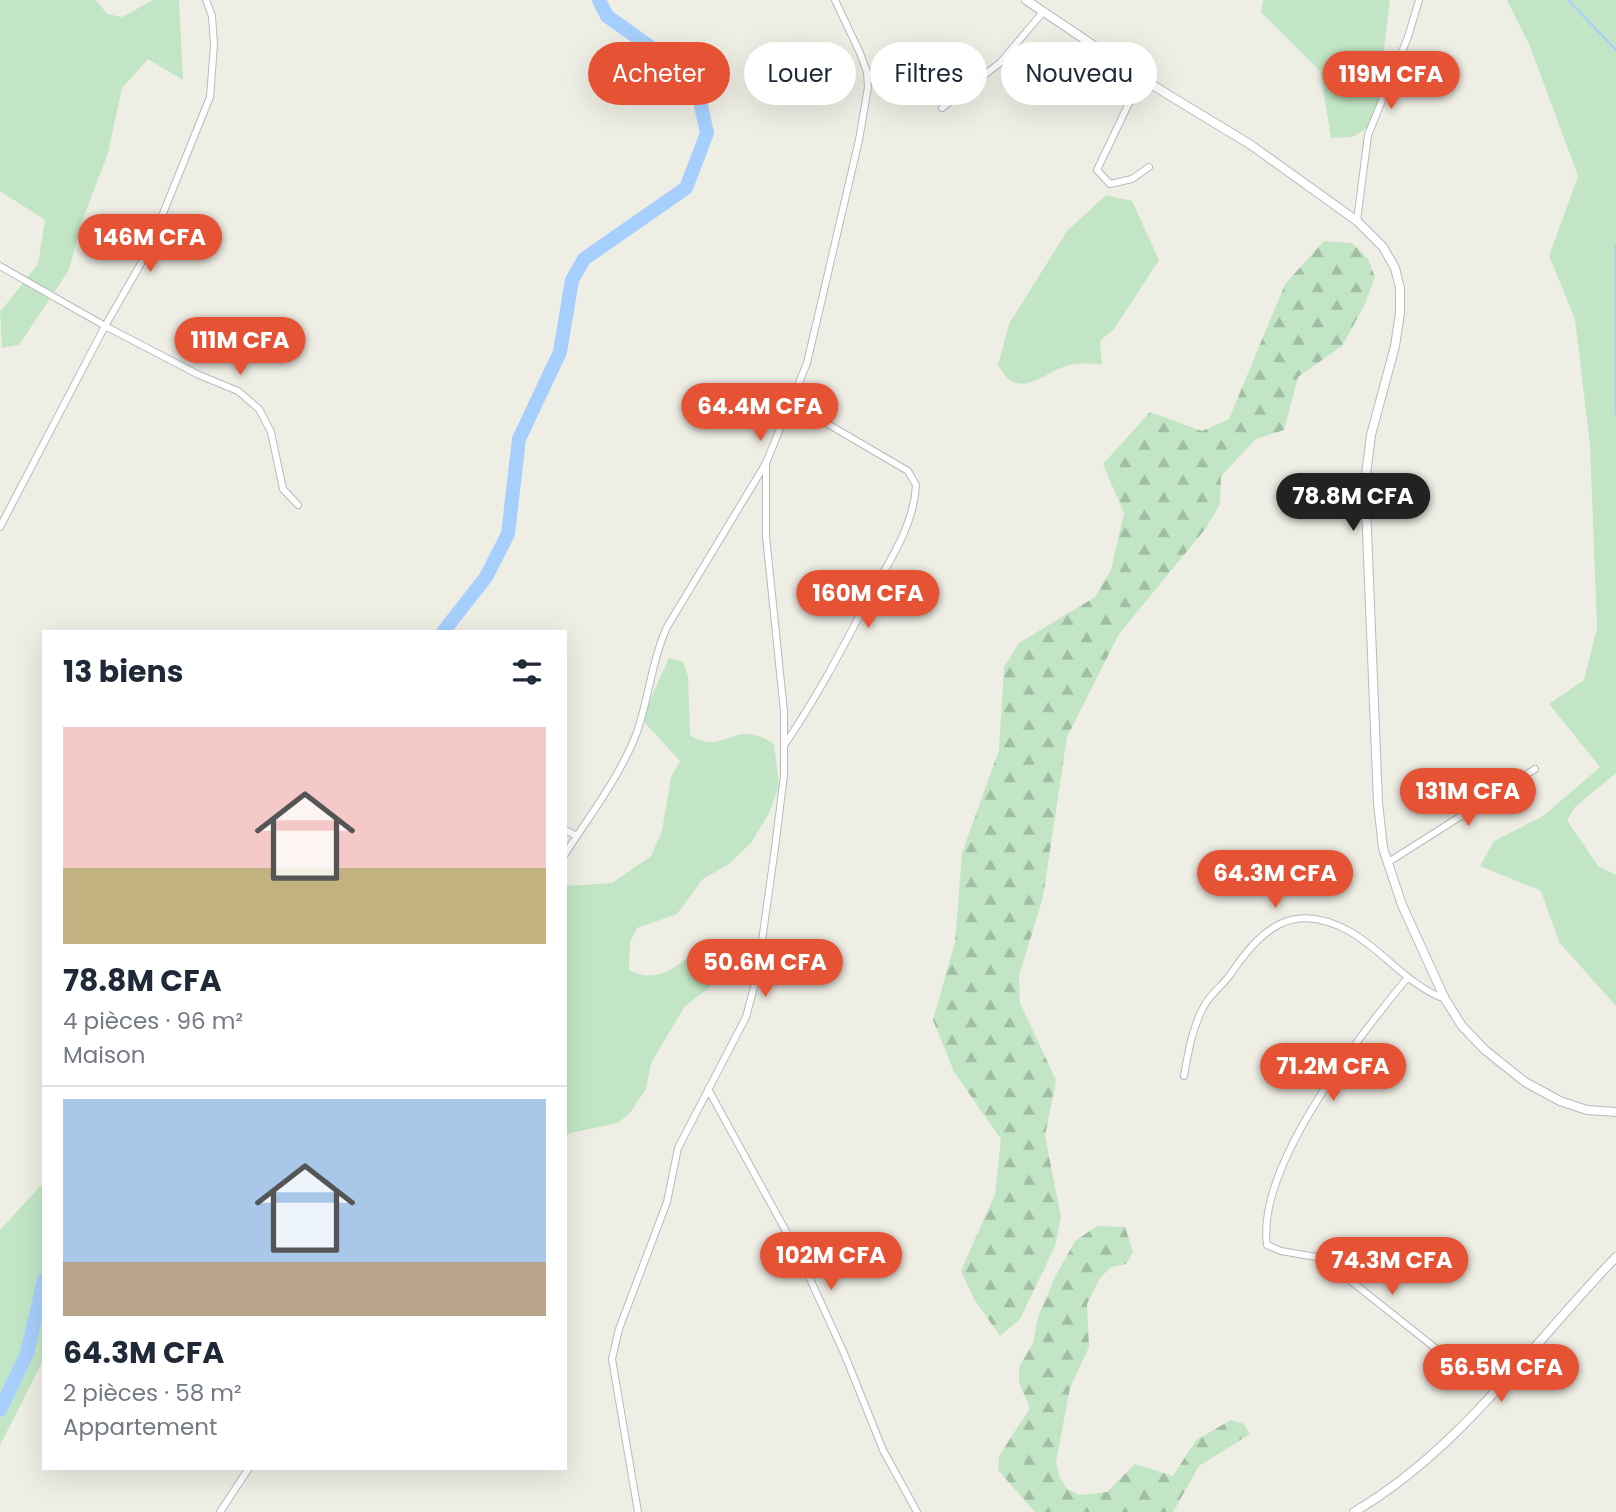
<!DOCTYPE html>
<html lang="fr">
<head>
<meta charset="utf-8">
<style>
  body { margin:0; font-family:Poppins,sans-serif; background:#f2f2f3; color:#1f2937; height:100vh; display:flex; flex-direction:column; font-size:26px; white-space:nowrap }
  * { box-sizing:border-box; margin:0 }
  p { font-size:23px; color:#747a83 }
  .icon { flex:none; width:38px; height:38px; fill:none; stroke:currentColor; stroke-width:2; stroke-linecap:round; stroke-linejoin:round }
  .map { position:relative; flex:1; overflow:hidden }
  .side { position:absolute; left:42px; top:630px; width:525px; height:840px; display:flex; flex-direction:column; background:#fff; border-radius:0px; box-shadow:0 7px 28px #0002 }
  .side>* { flex:none }
  .banner { position:absolute; left:588px; top:42px; width:665px; height:63px; display:flex; gap:14px }
  .price { position:absolute; translate:-50% -60px; padding:0 16px; border-radius:24px; background:#e65334; color:#fff; font-size:23px; line-height:46px; filter:drop-shadow(0 2px 4px #0008) }
  .price::after { content:''; position:absolute; left:50%; top:42px; width:21px; height:16px; margin-left:-10px; background:inherit; clip-path:polygon(0 0,100% 0,50% 100%) }
  .price.on { background:#222; color:#fff }
  ul { padding:0; list-style:none }
  li { display:grid; align-content:center; gap:14px; height:371px; padding:0 21px }
  li+li { border-top:2px solid #e0e1e3 }
  li span { display:grid; place-items:center; height:217px; border-radius:0px; color:#555 }
  li>.icon { margin-inline-start:auto }
  span .icon { width:126px; height:126px; fill:#fffc; stroke-width:1 }
  li b { font-size:30px }
  h2 { display:flex; justify-content:space-between; align-items:center; height:84px; padding:0 21px; font-size:30px }
  .tag { padding:0 24px; border-radius:32px; background:#fff; box-shadow:0 7px 28px #0002; font-size:24px; line-height:63px }
  .tag.on { background:#e65334; color:#fff }
  .map>svg:first-child { display:block }
  .grass { fill:#c2e6c5 }
  .forest { fill:url(#forest-firs) }
  .lines { fill:none; stroke-linecap:round; stroke-linejoin:round }
  .stream { stroke:#a7cffd; stroke-width:2.5 }
  .river { stroke:#a7cffd; stroke-width:14 }
  .minor-casing { stroke:#b7babf; stroke-width:8 }
  .tertiary-casing { stroke:#b7babf; stroke-width:10 }
  .minor { stroke:#fff; stroke-width:6 }
  .tertiary { stroke:#fff; stroke-width:8 }
</style>
</head>
<body>
<div class="map">
<svg width="1616" height="1512" viewBox="0 0 1616 1512">
  <defs>
    <pattern id="forest-firs" width="22" height="20" patternUnits="userSpaceOnUse" patternTransform="scale(1.75)"><rect width="22" height="20" fill="#c2e6c5"/><path d="M5 1l3.5 6h-7zM16 11l3.5 6h-7z" fill="#a1bea4"/></pattern>
  </defs>
  <rect width="100%" height="100%" fill="#efeee5"/>
  <path class="grass" d="M0,0H96L107,14L122,17L153,0H179L183,80L148,59L122,88L108,153L81,224L69,270L19,345L2,348L0,312L38,264L45,220L0,191Z
    M1263,0H1390L1377,108L1371,126L1352,137L1331,138L1320,71L1261,12Z
    M1507,0H1616V773L1575,807L1567,820L1598,866L1616,875V1006L1559,942L1541,891L1480,866L1494,841L1543,816L1600,767L1549,704L1584,680L1597,628L1590,445L1575,319L1549,256L1578,176L1529,44Z
    M1106,195L1132,201L1159,260L1114,329L1100,341L1102,364C1093,364 1083,363 1074,364C1045,369 1020,405 998,365L1009,324L1067,231Z
    M669,658L683,662L688,676L690,735C723,758 734,716 774,744L779,786L769,813L751,843L729,864L703,879L677,914L637,928L630,942L629,970C659,986 679,964 702,946L722,951L725,965L709,988L685,1006L651,1063L646,1089L630,1113L618,1123L570,1133L565,1137V886L612,883L651,856L662,831L671,777L680,761L644,722L646,709Z
    M44,1182V1359L0,1445V1230Z"/>
  <path class="forest" d="M1324,241L1352,243L1368,259L1375,277L1364,306L1342,346L1298,377L1284,430L1256,439L1221,476L1220,504L1206,528L1119,634L1067,737L1043,897L1019,976L1020,1003L1056,1080L1045,1136L1061,1217L1055,1246L1020,1319L1000,1336L974,1299L961,1271L995,1194L1001,1139L954,1072L933,1020L955,942L962,853L999,750L1004,667L1019,643L1095,597L1111,570L1124,513L1103,464L1150,412L1202,431L1229,419L1285,284Z
    M1097,1226L1125,1227L1133,1252L1126,1264L1111,1267L1100,1278L1087,1304L1089,1347L1070,1388L1056,1462L1059,1476L1067,1489L1080,1495L1107,1492L1135,1464L1173,1476L1196,1440L1231,1420L1244,1424L1250,1434L1199,1466L1173,1512H1035L998,1470L999,1456L1030,1408L1019,1383V1367L1033,1343L1038,1317L1055,1277L1075,1241Z"/>
  <g class="lines">
    <path class="stream" d="M1568,0L1616,50
      M1616,246V414"/>
    <path class="river" d="M443,632L486,577L508,534L519,439L560,352L572,280L584,259L686,188L707,133L695,79L607,16L599,0
      M0,1410L27,1353L44,1280"/>
    <defs>
      <path id="minor" d="M1145,80L1128,105L1097,170L1110,184L1132,179L1149,167
        M942,108L1001,62L1043,12
        M1357,221L1368,135L1408,37L1419,0
        M0,266L105,326L199,375L238,391L259,409L271,432L283,489L298,505
        M0,527L105,326L147,253L210,97L214,45L212,16L206,0
        M785,744C815,700 839,655 863,609C883,570 914,530 916,485L908,471L821,420L790,409
        M565,830L577,836
        M565,854C590,815 621,775 637,732C649,697 652,660 667,627L766,463L807,363L859,140L868,87L867,72L860,53L835,0
        M1387,863L1535,769
        M1408,977C1360,1035 1256,1167 1267,1245L1281,1251L1322,1258L1439,1351L1507,1375
        M1184,1076C1188,1053 1192,1029 1203,1008C1209,995 1221,987 1230,975C1261,929 1292,900 1349,931C1383,950 1407,985 1445,999
        M708,1089L799,1255L844,1353L883,1450L917,1512
        M220,1512L249,1468
        M638,1512L612,1359L619,1329L667,1202L678,1148L746,1017L757,976L775,848L784,775V712L766,536V463"/>
      <path id="tertiary" d="M1026,0L1154,86L1251,145L1357,221L1383,247L1395,268L1400,288V313L1395,346L1371,435L1365,482L1378,803L1383,848L1402,905L1445,999L1462,1026L1485,1050L1525,1082L1560,1101L1587,1110L1616,1112
        M1354,1512C1459,1451 1532,1344 1616,1257"/>
    </defs>
    <use href="#minor" class="minor-casing"/>
    <use href="#tertiary" class="tertiary-casing"/>
    <use href="#minor" class="minor"/>
    <use href="#tertiary" class="tertiary"/>
  </g>
</svg>
<b class="price" style="left:1391px;top:111px">119M CFA</b>
<b class="price" style="left:150px;top:274px">146M CFA</b>
<b class="price" style="left:240px;top:377px">111M CFA</b>
<b class="price" style="left:760px;top:443px">64.4M CFA</b>
<b class="price on" style="left:1353px;top:533px">78.8M CFA</b>
<b class="price" style="left:868px;top:630px">160M CFA</b>
<b class="price" style="left:1468px;top:828px">131M CFA</b>
<b class="price" style="left:1275px;top:910px">64.3M CFA</b>
<b class="price" style="left:765px;top:999px">50.6M CFA</b>
<b class="price" style="left:1333px;top:1103px">71.2M CFA</b>
<b class="price" style="left:831px;top:1292px">102M CFA</b>
<b class="price" style="left:1392px;top:1297px">74.3M CFA</b>
<b class="price" style="left:1501px;top:1404px">56.5M CFA</b>
<div class="banner">
<a class="tag on">Acheter</a>
<a class="tag">Louer</a>
<a class="tag">Filtres</a>
<a class="tag">Nouveau</a>
</div>
<section class="side">
<h2>13 biens<svg class="icon" aria-label="filters" viewBox="0 0 24 24"><path d="M4 7h16M4 17h16"/><circle cx="9" cy="7" r="2"/><circle cx="15" cy="17" r="2"/></svg></h2>
<ul>
<li><span style="background:linear-gradient(#f6c9c9 65%,#c2b280 0)"><svg class="icon" aria-label="home" viewBox="0 0 24 24"><path d="M3 11l9-7 9 7M6 9v11h12V9"/></svg></span><div><b>78.8M CFA</b><p>4 pièces · 96 m²</p><p>Maison</p></div></li>
<li><span style="background:linear-gradient(#a9c7e8 75%,#b9a48a 0)"><svg class="icon" aria-label="home" viewBox="0 0 24 24"><path d="M3 11l9-7 9 7M6 9v11h12V9"/></svg></span><div><b>64.3M CFA</b><p>2 pièces · 58 m²</p><p>Appartement</p></div></li>
</ul>
</section>
</div>
</body>
</html>
